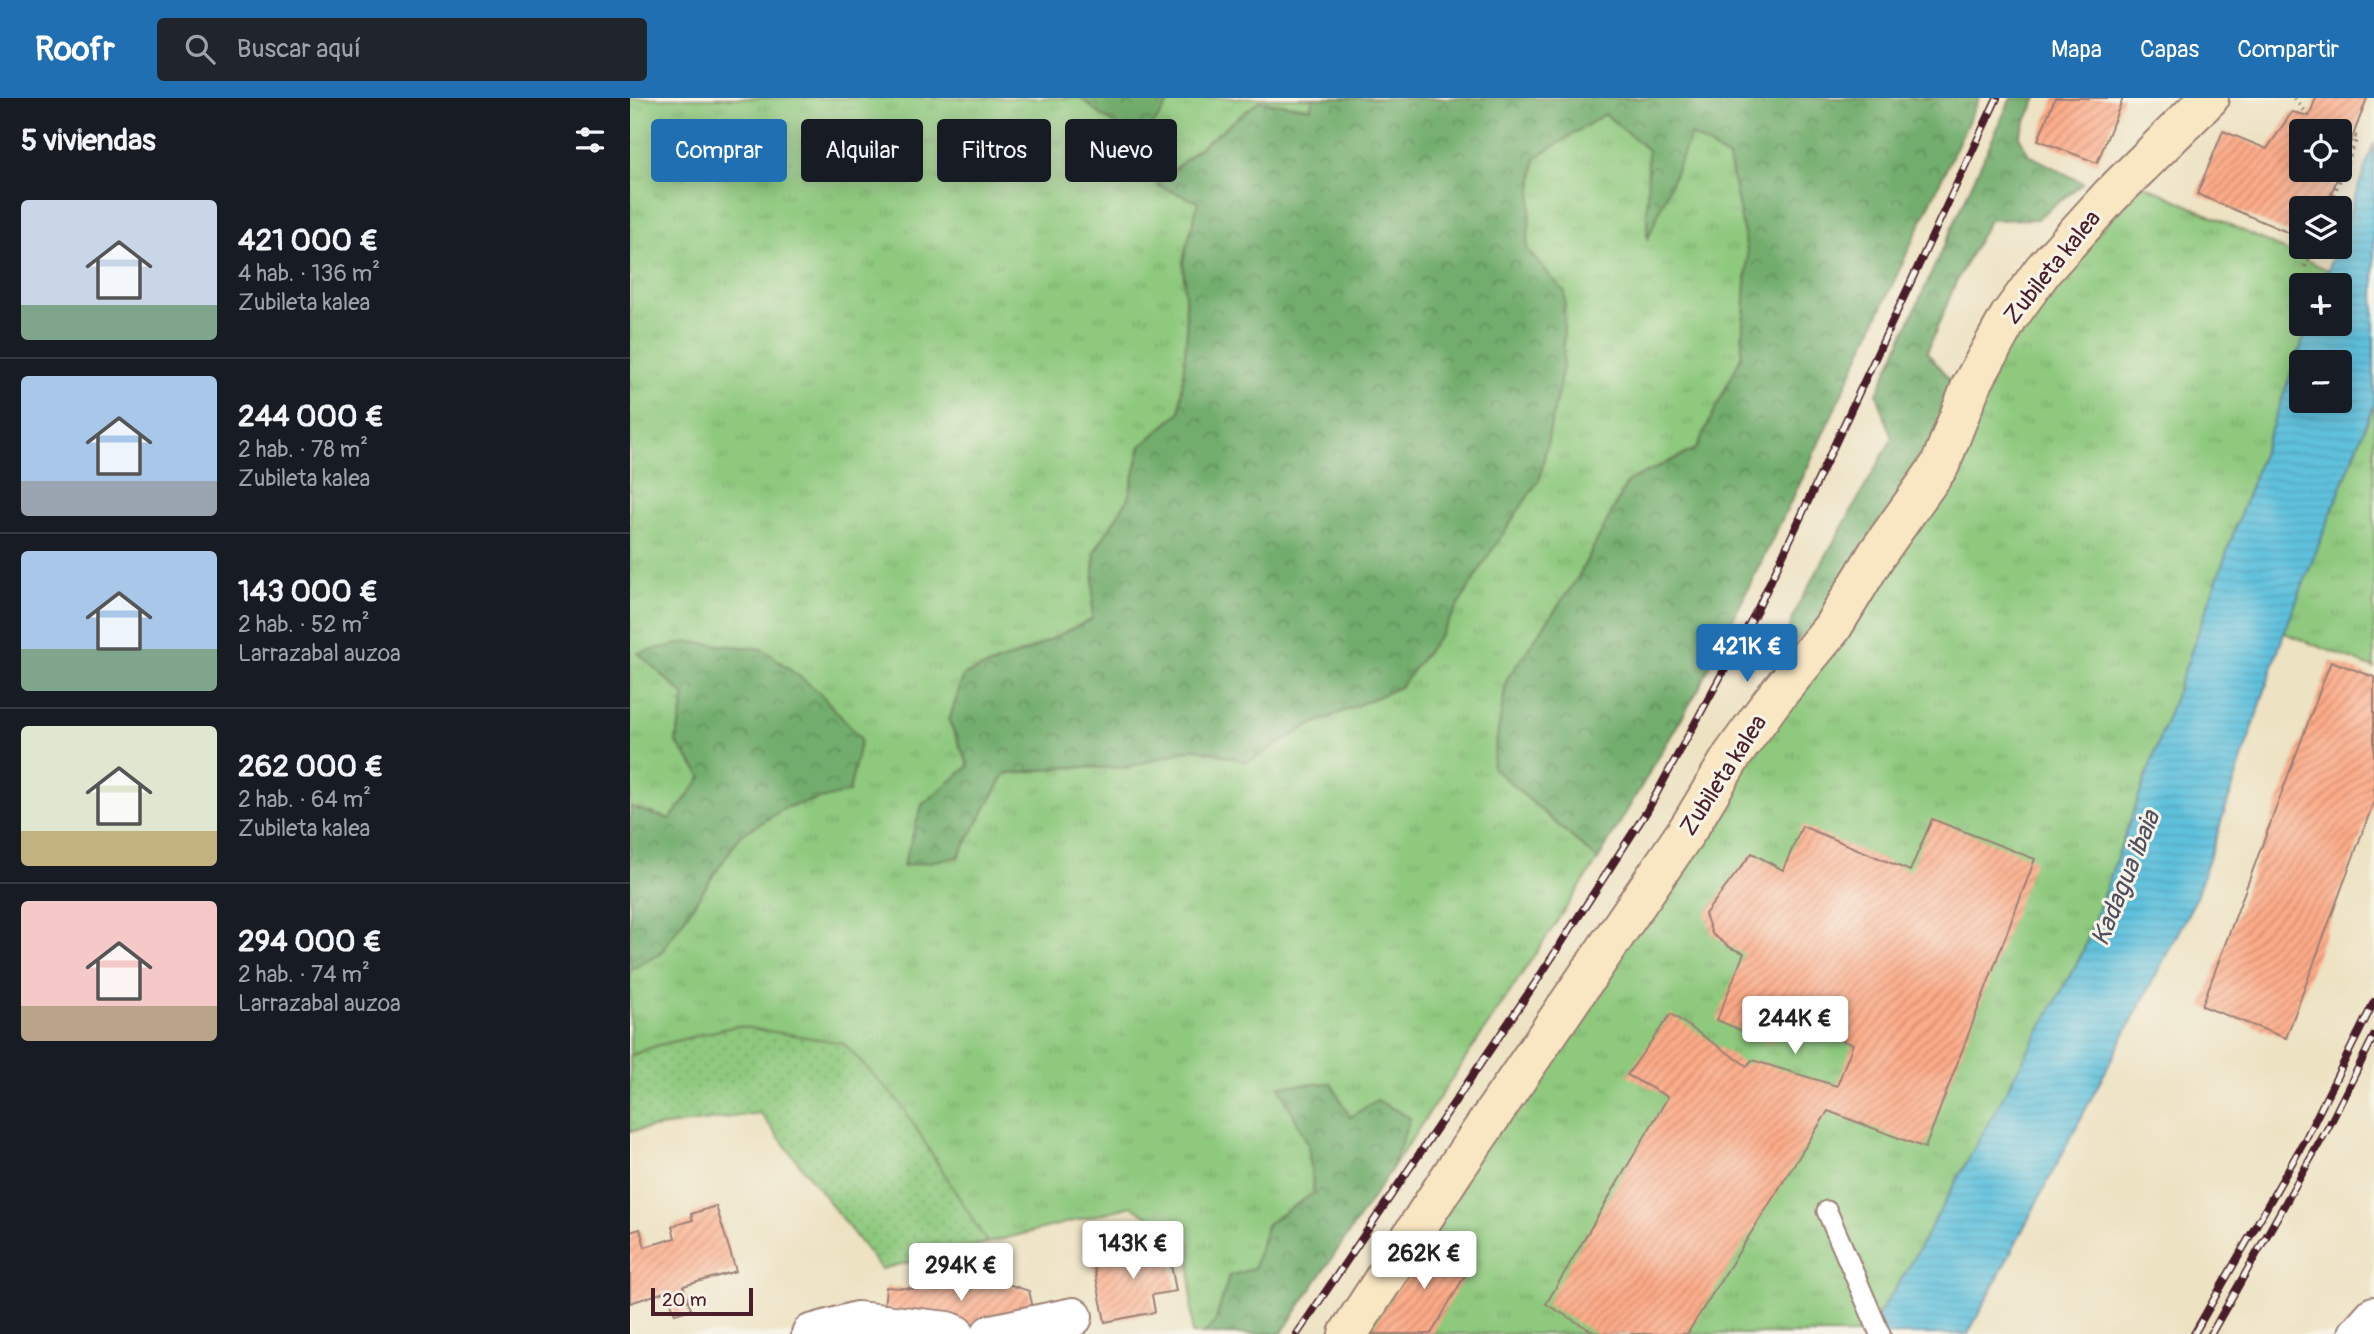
<!DOCTYPE html>
<html lang="es">
<head>
<meta charset="utf-8">
<style>
  body { margin:0; font-family:Pangolin,sans-serif; background:#20242c; color:#f1f3f6; height:100vh; display:flex; flex-direction:column; font-size:26px; white-space:nowrap }
  * { box-sizing:border-box; margin:0 }
  p { font-size:23px; color:#9ea1a6 }
  .icon { flex:none; width:38px; height:38px; fill:none; stroke:currentColor; stroke-width:2; stroke-linecap:round; stroke-linejoin:round }
  .map { position:relative; flex:1; overflow:hidden }
  .sheet { display:flex; flex-direction:column; background:#171b24; width:630px }
  .sheet>* { flex:none }
  .top-card { position:absolute; left:21px; top:21px; width:665px; height:63px; display:flex; gap:14px }
  .tools { position:absolute; left:1659px; top:21px; display:grid; gap:14px }
  .tools a { display:grid; place-items:center; width:63px; height:63px; border-radius:7px; background:#171b24; box-shadow:0 4px 18px #0003; font-size:35px }
  .scale { position:absolute; left:21px; bottom:18px; width:102px; box-sizing:border-box; padding-left:7px; border:4px solid #4a1f2b; border-top:0; font-size:19px; line-height:24px; white-space:nowrap; color:#4a1f2b; -webkit-text-stroke:5px #f7f3e8; paint-order:stroke }
  .price { position:absolute; translate:-50% -60px; padding:0 16px; border-radius:7px; background:#fff; color:#222; font-size:23px; line-height:46px; filter:drop-shadow(0 2px 4px #0008) }
  .price::after { content:''; position:absolute; left:50%; top:42px; width:21px; height:16px; margin-left:-10px; background:inherit; clip-path:polygon(0 0,100% 0,50% 100%) }
  .price.on { background:#1f6fb2; color:#fff }
  ul { padding:0; list-style:none }
  li { display:flex; align-items:center; gap:21px; height:175px; padding:0 21px }
  li+li { border-top:2px solid #363941 }
  li span { display:grid; place-items:center; flex:none; width:196px; height:140px; border-radius:7px; color:#555 }
  li>.icon { margin-inline-start:auto }
  span .icon { width:84px; height:84px; fill:#fffc; stroke-width:1 }
  li b { font-size:30px }
  h2 { display:flex; justify-content:space-between; align-items:center; height:84px; padding:0 21px; font-size:30px }
  .chip { padding:0 24px; border-radius:7px; background:#171b24; box-shadow:0 4px 18px #0003; font-size:24px; line-height:63px }
  .chip.on { background:#1f6fb2; color:#fff }
  header { display:flex; align-items:center; gap:42px; box-sizing:border-box; height:98px; padding:0 35px; background:#1f6fb2; color:#fff }
  header strong { font-size:33px }
  nav { display:flex; gap:38px; margin-inline-start:auto; font-size:24px }
  .search { width:490px; height:63px; background:#20242c; display:flex; align-items:center; gap:18px; box-sizing:border-box; padding:0 24px; border-radius:7px; color:#9ea1a6; font-size:26px }
  main { display:flex; flex:1; min-height:0 }
  .map>svg:first-child { display:block }
  .grass { fill:url(#grass-tufts); stroke:#6c7454; stroke-width:2 }
  .forest { fill:url(#forest-crowns); stroke:#5e664c; stroke-width:2 }
  .garden { fill:url(#garden-dots); stroke:#6c7454; stroke-width:2 }
  .water { fill:url(#water-rules); stroke:#547084; stroke-width:2; fill-rule:evenodd }
  .building { fill:url(#building-hatch); fill-rule:evenodd }
  .lines { fill:none; stroke-linecap:round; stroke-linejoin:round }
  .lane-casing { stroke:#9c8076; stroke-width:23 }
  .street-casing { stroke:#9c8076; stroke-width:42 }
  .secondary-casing { stroke:#9c8076; stroke-width:42 }
  .path { stroke:#9c8076; stroke-width:4.5; stroke-dasharray:2 5; stroke-linecap:butt }
  .lane { stroke:#fff; stroke-width:19 }
  .street { stroke:#fff; stroke-width:38 }
  .secondary { stroke:#f9e7c3; stroke-width:38 }
  .rail-casing { stroke:#4a1f2b; stroke-width:8 }
  .rail { stroke:#f7f3e8; stroke-width:5; stroke-dasharray:16; stroke-linecap:butt }
  .labels { text-anchor:middle; stroke-width:6; stroke-linejoin:round; paint-order:stroke }
  .street-label { font-size:24px; fill:#4a1f2b; stroke:#f7f3e8 }
  .water-label { font-size:26px; font-style:italic; fill:#505060; stroke:#f7f3e8 }
</style>
</head>
<body>
<header>
<strong>Roofr</strong>
<div class="search"><svg class="icon" aria-label="search" viewBox="0 0 24 24"><circle cx="10" cy="10" r="6"/><path d="M15 15l6 6"/></svg>Buscar aquí</div>
<nav><a>Mapa</a><a>Capas</a><a>Compartir</a></nav>
</header>
<main>
<section class="sheet">
<h2>5 viviendas<svg class="icon" aria-label="filters" viewBox="0 0 24 24"><path d="M4 7h16M4 17h16"/><circle cx="9" cy="7" r="2"/><circle cx="15" cy="17" r="2"/></svg></h2>
<ul>
<li><span style="background:linear-gradient(#c9d6e8 75%,#7fa58c 0)"><svg class="icon" aria-label="home" viewBox="0 0 24 24"><path d="M3 11l9-7 9 7M6 9v11h12V9"/></svg></span><div><b>421 000 €</b><p>4 hab. · 136 m²</p><p>Zubileta kalea</p></div></li>
<li><span style="background:linear-gradient(#a9c7e8 75%,#9aa5b1 0)"><svg class="icon" aria-label="home" viewBox="0 0 24 24"><path d="M3 11l9-7 9 7M6 9v11h12V9"/></svg></span><div><b>244 000 €</b><p>2 hab. · 78 m²</p><p>Zubileta kalea</p></div></li>
<li><span style="background:linear-gradient(#a9c7e8 70%,#7fa58c 0)"><svg class="icon" aria-label="home" viewBox="0 0 24 24"><path d="M3 11l9-7 9 7M6 9v11h12V9"/></svg></span><div><b>143 000 €</b><p>2 hab. · 52 m²</p><p>Larrazabal auzoa</p></div></li>
<li><span style="background:linear-gradient(#dfe7d0 75%,#c2b280 0)"><svg class="icon" aria-label="home" viewBox="0 0 24 24"><path d="M3 11l9-7 9 7M6 9v11h12V9"/></svg></span><div><b>262 000 €</b><p>2 hab. · 64 m²</p><p>Zubileta kalea</p></div></li>
<li><span style="background:linear-gradient(#f6c9c9 75%,#b9a48a 0)"><svg class="icon" aria-label="home" viewBox="0 0 24 24"><path d="M3 11l9-7 9 7M6 9v11h12V9"/></svg></span><div><b>294 000 €</b><p>2 hab. · 74 m²</p><p>Larrazabal auzoa</p></div></li>
</ul>
</section>
<div class="map">
<svg width="1744" height="1236" viewBox="0 0 1744 1236">
  <defs>
    <pattern id="grass-tufts" width="24" height="20" patternUnits="userSpaceOnUse" patternTransform="scale(1.75)"><rect width="24" height="20" fill="#8ec97e"/><path d="M3 7l-1-3M5 7V3M7 7l1-3M15 17l-1-3M17 17v-4M19 17l1-3" fill="none" stroke="#7cac6d"/></pattern>
    <pattern id="forest-crowns" width="20" height="18" patternUnits="userSpaceOnUse" patternTransform="scale(1.75)"><rect width="20" height="18" fill="#72ad6d"/><path d="M2 6a3 3 0 1 1 6 0M12 15a3 3 0 1 1 6 0" fill="none" stroke="#608c5a"/></pattern>
    <pattern id="garden-dots" width="8" height="8" patternUnits="userSpaceOnUse" patternTransform="scale(1.75)"><rect width="8" height="8" fill="#8ec97e"/><path d="M2 2h.1M6 6h.1" fill="none" stroke="#7cac6d" stroke-width="1.8" stroke-linecap="round"/></pattern>
    <pattern id="water-rules" width="6" height="5" patternUnits="userSpaceOnUse" patternTransform="scale(1.75)"><rect width="6" height="5" fill="#5fc1dd"/><path d="M0 2.5h6" fill="none" stroke="#54a5be"/></pattern>
    <pattern id="building-hatch" width="6" height="6" patternUnits="userSpaceOnUse" patternTransform="scale(1.75)"><rect width="6" height="6" fill="#fdab88"/><path d="M-1 1l2-2M0 6l6-6M5 7l2-2" fill="none" stroke="#cf8b6f"/></pattern>
  </defs>
  <rect width="100%" height="100%" fill="#f7f3e8"/>
  <filter id="ink" filterUnits="userSpaceOnUse"><feTurbulence type="fractalNoise" baseFrequency=".0143" numOctaves="2"/><feDisplacementMap in="SourceGraphic" scale="14" xChannelSelector="R" yChannelSelector="G"/><feConvolveMatrix kernelMatrix="1 2 1 2 8 2 1 2 1" color-interpolation-filters="sRGB"/></filter>
  <filter id="wash" filterUnits="userSpaceOnUse"><feTurbulence type="fractalNoise" baseFrequency=".00686" numOctaves="4" result="noise"/><feDisplacementMap in="SourceGraphic" scale="28" xChannelSelector="R" yChannelSelector="G"/><feGaussianBlur stdDeviation="1.57" result="paint"/><feColorMatrix in="noise" values="0 0 0 0 0 0 0 0 0 0 0 0 0 0 0 0 0 1.4 0 .05"/><feComposite in="paint" operator="in"/></filter>
  <g filter="url(#wash)">
    <rect width="100%" height="100%" fill="#ede2c2"/>
    <path class="grass" d="M0,0H451L471,17L512,43L542,0H682V10L528,88L569,103L553,163L557,233L550,314L511,348L498,401L465,453L462,521L397,553L334,577L319,623L339,668L292,707L328,759L375,676L439,669L495,670L565,650L618,664L677,629L770,589L812,534L857,460L896,152L905,60L975,16L1018,52L1017,141L1061,37L1099,60L1118,157L1111,259L1066,351L998,383L947,481L877,581L862,669L968,762L761,1072L780,1021L720,1020L650,988L678,1046L684,1095L637,1126L624,1171L599,1178L585,1225L573,1236H562L560,1145L502,1108L357,1145L271,1006L106,928L26,948L0,958V872L30,856L111,737L157,709L219,693L9,555L55,598L46,644L72,679L40,721L0,709Z
      M1512,86L1698,172L1693,187H1671V226H1679L1453,854L1276,1174L1236,1236H731L1365,250Z
      M1744,306V570L1654,535Z"/>
    <path class="forest" d="M451,0H542L512,43L471,17Z
      M682,0H1349L1174,377L1068,592L968,762L862,669L877,581L947,481L998,383L1066,351L1111,259L1118,157L1099,60L1061,37L1017,143L1018,52L975,16L905,60L897,152L935,194L933,269L910,380L857,460L812,534L770,589L677,629L618,664L565,650L495,670L438,669L375,676L328,759L273,768L292,707L339,668L319,623L334,577L397,553L462,521L465,453L498,401L511,348L550,314L557,233L553,163L568,104L527,87L564,54L629,3L681,10Z
      M1381,0H1407L1389,38L1399,57L1453,85L1407,121L1359,122L1326,184L1297,254L1326,290L1291,371L1189,521L1148,561L1167,509L1262,341L1247,295Z
      M58,544L133,551L188,593L231,641L219,694L157,709L111,737L30,856L0,872V709L40,721L72,679L46,644L55,598L8,555Z
      M701,985L720,1019L747,1002L780,1020L761,1072L651,1236H573L585,1225L599,1178L624,1170L637,1126L684,1095L678,1046L649,988Z"/>
    <path class="garden" d="M106,928L213,945L271,1006L357,1145L251,1171L130,1015L0,1033V958L26,948Z"/>
    <path class="water" d="M1744,45V306L1654,535L1565,802L1338,1236H1236L1276,1174L1453,854L1679,226H1710V187H1693L1706,149H1710V140ZM1671,264H1710V303H1671Z"/>
    <g id="blocks">
      <path class="building" d="M1425,0H1493L1467,65L1408,42Z
        M1686,0H1737L1696,110H1671V140L1567,96L1593,33L1637,51L1662,14L1679,18ZM1671,33H1710V72H1671Z
        M1701,563L1744,579V703L1656,940L1572,908Z
        M1302,721L1405,761L1295,1050L1198,1013L1057,1236H967L916,1206L1038,999L997,977L1041,916L1117,968L1122,962L1207,988L1223,946L1155,926L1140,945L1087,922L1114,855L1101,850L1082,836L1075,816L1122,755L1153,772L1172,728L1280,773Z
        M86,1108L106,1173L53,1188L61,1211L45,1216L37,1193L0,1205V1134L10,1131L15,1149L45,1140L42,1128L63,1122L61,1116Z
        M799,1136L842,1165L801,1236H739Z
        M537,1145L546,1193L522,1197L525,1214L475,1224L462,1159Z
        M378,1186L399,1193L404,1214L332,1228L254,1210L256,1189L288,1191Z"/>
    </g>
  </g>
  <g filter="url(#ink)">
    <use href="#blocks" fill-opacity="0" stroke="#9c8076" stroke-width="2"/>
    <g class="lines">
      <defs>
        <path id="lane" d="M1197,1113L1250,1236"/>
        <path id="street" d="M181,1236L227,1223L317,1233L325,1236
          M361,1236L443,1219
          M1728,1236L1744,1218"/>
        <path id="secondary" d="M718,1236L824,1073L1060,728L1102,658L1142,603L1202,530L1247,456L1310,367L1341,288L1379,219L1413,172L1480,98L1579,0"/>
      </defs>
      <use href="#lane" class="lane-casing"/>
      <use href="#street" class="street-casing"/>
      <use href="#secondary" class="secondary-casing"/>
      <path class="path" d="M1664,0L1679,18
        M1698,110L1727,39L1723,38
        M1675,169L1683,149"/>
      <use href="#lane" class="lane"/>
      <use href="#street" class="street"/>
      <use href="#secondary" class="secondary"/>
      <defs>
        <path id="rail" d="M667,1236L906,884L1017,713L1128,510L1367,0
          M1564,1236L1675,1042L1744,904
          M1581,1236L1699,1028L1744,938"/>
      </defs>
      <use href="#rail" class="rail-casing"/>
      <use href="#rail" class="rail"/>
    </g>
  </g>
  <g class="labels">
    <g class="street-label">
      <text transform="translate(1422 169) rotate(-51)" y="8">Zubileta kalea</text>
      <text transform="translate(1093 677) rotate(-57)" y="8">Zubileta kalea</text>
    </g>
    <g class="water-label">
      <text transform="translate(1495 780) rotate(-68)" y="9">Kadagua ibaia</text>
    </g>
  </g>
</svg>
<div class="tools">
<a><svg class="icon" aria-label="locate" viewBox="0 0 24 24"><circle cx="12" cy="12" r="6"/><path d="M12 2v4M12 18v4M2 12h4M18 12h4"/></svg></a>
<a><svg class="icon" aria-label="layers" viewBox="0 0 24 24"><path d="M12 4l9 5-9 5-9-5zM3 14l9 5 9-5"/></svg></a>
<a>+</a>
<a>−</a>
</div>
<div class="scale">20 m</div>
<b class="price on" style="left:1117px;top:586px">421K €</b>
<b class="price" style="left:1165px;top:958px">244K €</b>
<b class="price" style="left:503px;top:1183px">143K €</b>
<b class="price" style="left:794px;top:1193px">262K €</b>
<b class="price" style="left:331px;top:1205px">294K €</b>
<div class="top-card">
<a class="chip on">Comprar</a>
<a class="chip">Alquilar</a>
<a class="chip">Filtros</a>
<a class="chip">Nuevo</a>
</div>
</div>
</main>
</body>
</html>
